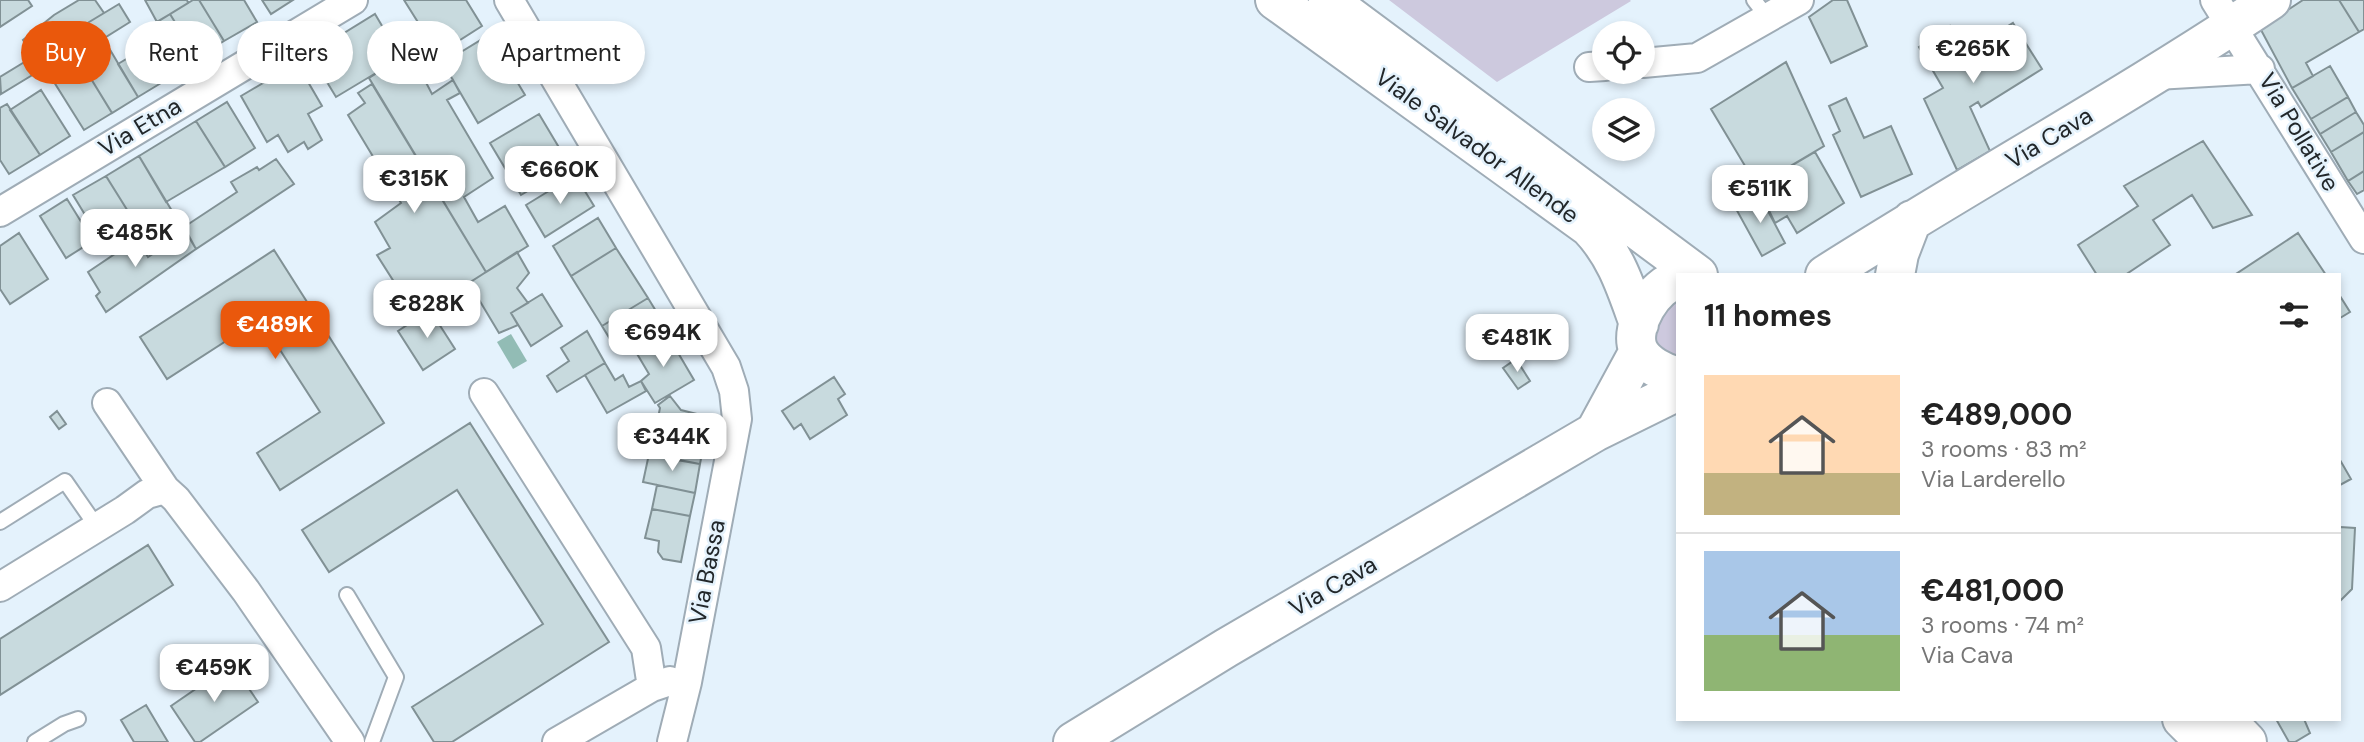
<!DOCTYPE html>
<html lang="en">
<head>
<meta charset="utf-8">
<style>
  body { margin:0; font-family:"DM Sans",sans-serif; background:#f2f2f2; color:#222; height:100vh; display:flex; flex-direction:column; font-size:26px; white-space:nowrap }
  * { box-sizing:border-box; margin:0 }
  p { font-size:23px; color:#767676 }
  .icon { flex:none; width:38px; height:38px; fill:none; stroke:currentColor; stroke-width:2; stroke-linecap:round; stroke-linejoin:round }
  .map { position:relative; flex:1; overflow:hidden }
  .details { position:absolute; left:1676px; top:273px; width:665px; height:448px; display:flex; flex-direction:column; background:#fff; border-radius:0px; box-shadow:0 4px 10px #0003 }
  .details>* { flex:none }
  .guide { position:absolute; left:21px; top:21px; width:665px; height:63px; display:flex; gap:14px }
  .tools { position:absolute; left:1592px; top:21px; display:grid; gap:14px }
  .tools a { display:grid; place-items:center; width:63px; height:63px; border-radius:50%; background:#fff; box-shadow:0 4px 10px #0003; font-size:35px }
  .price { position:absolute; translate:-50% -60px; padding:0 16px; border-radius:14px; background:#fff; color:#222; font-size:23px; line-height:46px; filter:drop-shadow(0 2px 4px #0008) }
  .price::after { content:''; position:absolute; left:50%; top:42px; width:21px; height:16px; margin-left:-10px; background:inherit; clip-path:polygon(0 0,100% 0,50% 100%) }
  .price.on { background:#ea580c; color:#fff }
  ul { padding:0; list-style:none }
  li { display:flex; align-items:center; gap:21px; height:175px; padding:0 28px }
  li+li { border-top:2px solid #e0e0e0 }
  li span { display:grid; place-items:center; flex:none; width:196px; height:140px; border-radius:0px; color:#555 }
  li>.icon { margin-inline-start:auto }
  span .icon { width:84px; height:84px; fill:#fffc; stroke-width:1 }
  li b { font-size:30px }
  h2 { display:flex; justify-content:space-between; align-items:center; height:84px; padding:0 28px; font-size:30px }
  .tag { padding:0 24px; border-radius:32px; background:#fff; box-shadow:0 4px 10px #0003; font-size:24px; line-height:63px }
  .tag.on { background:#ea580c; color:#fff }
  .map>svg:first-child { display:block }
  .green { fill:#cdc9de }
  .water { fill:#92bcb5 }
  .building { fill:#c8dade; stroke:#819195; stroke-width:2 }
  .lines { fill:none; stroke-linecap:round; stroke-linejoin:round }
  .lane-casing { stroke:#9facb6; stroke-width:18 }
  .street-casing { stroke:#9facb6; stroke-width:32 }
  .secondary-casing { stroke:#9facb6; stroke-width:42 }
  .lane { stroke:#fff; stroke-width:14 }
  .street { stroke:#fff; stroke-width:28 }
  .secondary { stroke:#fff; stroke-width:38 }
  .labels { text-anchor:middle; stroke-width:5; stroke-linejoin:round; paint-order:stroke }
  .street-label { font-size:24px; fill:#22272a; stroke:#e4f2fc }
</style>
</head>
<body>
<div class="map">
<svg width="2364" height="742" viewBox="0 0 2364 742">
  <rect width="100%" height="100%" fill="#e4f2fc"/>
  <path class="green" d="M1389,0H1630L1631,1L1497,82Z
    M1678,301V357C1665,352 1656,347 1653,333L1664,311Z"/>
  <path class="water" d="M511,334L527,361L513,369L497,342Z"/>
  <path class="building" d="M0,0H28L32,6L0,27Z
    M79,0H95L104,13L33,56L23,40L54,15Z
    M145,0H187L188,3L157,22Z
    M193,0H199L224,41L197,58L170,14Z
    M199,0H244L257,22L224,41Z
    M262,0H293L271,14Z
    M404,0H466L482,26L438,54Z
    M1833,0H1847L1867,46L1831,63L1809,17Z
    M2303,0H2339L2359,32L2306,63L2313,76L2292,88L2260,28Z
    M2339,0H2364V29L2359,32Z
    M119,4L130,22L77,55L66,36Z
    M170,14L195,55L163,75L138,33Z
    M375,14L401,58L336,97L310,54Z
    M2013,23L2042,69L1981,107L1978,102L1970,107L1990,151L1957,170L1924,99L1943,88L1919,47L1950,26L1967,52Z
    M489,35L525,95L478,123L443,63Z
    M146,47L166,80L138,97L118,64Z
    M109,48L138,97L112,113L82,64Z
    M31,58L39,71L1,94L0,77Z
    M401,58L407,73L418,67L432,94L453,80L460,93L447,100L493,178L464,197L478,222L505,206L528,246L486,272L369,78Z
    M1786,62L1824,146L1757,186L1711,109Z
    M297,63L322,106L308,114L322,140L308,149L304,142L288,152L278,135L267,142L241,96Z
    M82,64L112,113L84,130L54,82Z
    M2330,66L2348,97L2311,119L2292,88Z
    M372,84L486,272L442,300L410,307L377,255L390,248L375,222L401,203L348,115L365,103L358,93Z
    M41,90L70,136L40,155L10,110Z
    M2348,97L2356,112L2320,134L2311,119Z
    M1846,98L1864,138L1891,126L1912,174L1861,197L1833,135L1840,131L1829,106Z
    M227,102L255,148L225,167L196,121Z
    M7,104L40,155L9,174L0,160V108Z
    M2356,112L2364,125V132L2331,152L2320,134Z
    M539,114L570,166L521,195L490,143Z
    M196,121L225,167L166,202L139,156Z
    M2364,132V171L2348,181L2331,152Z
    M2203,141L2252,215L2213,228L2192,195L2153,220L2170,245L2125,275H2097L2078,245L2138,206L2124,186Z
    M1815,152L1844,203L1797,233L1787,216L1775,223L1757,186Z
    M139,156L175,216L155,228L147,214L134,221L106,176Z
    M276,159L294,184L196,249L184,227L237,192L231,182L257,167L259,170Z
    M2364,171V190L2357,194L2348,181Z
    M575,175L594,206L545,237L526,205Z
    M106,176L134,221L101,241L73,195Z
    M1759,194L1785,243L1762,256L1735,207Z
    M67,199L93,241L66,258L40,216Z
    M598,218L616,248L571,276L553,246Z
    M186,232L196,249L106,312L96,296L100,292L88,272L137,239L148,257Z
    M19,233L48,279L10,304L0,289V246Z
    M2298,233L2326,275H2237L2236,274Z
    M616,248L648,298L602,326L571,276Z
    M274,250L384,423L280,490L257,453L320,412L260,319L167,379L140,337Z
    M517,252L529,273L517,288L528,303L511,313L518,325L499,333L469,283Z
    M542,294L562,326L531,346L511,313Z
    M2340,296L2350,312L2340,318Z
    M648,298L662,321L616,349L602,326Z
    M430,310L455,349L423,370L398,331Z
    M587,331L605,363L557,392L547,376L569,361L561,348Z
    M667,334L694,380L655,403L641,381L649,374L636,352Z
    M1516,359L1530,381L1518,389L1503,368Z
    M605,363L615,380L623,375L629,387L641,381L646,391L607,413L585,375Z
    M834,377L845,394L838,399L847,415L810,439L801,424L794,429L782,411Z
    M670,396L681,410L705,416V437L656,428L660,408L658,405Z
    M57,411L66,424L59,429L50,417Z
    M470,423L609,642L452,742H434L412,707L543,624L457,490L329,572L302,530Z
    M656,428L705,437L700,464L626,451L629,435L654,440Z
    M649,454L700,464L695,493L643,482Z
    M2340,460L2351,479L2340,485Z
    M657,485L695,493L690,516L652,509Z
    M652,509L690,516L681,562L663,559L658,552L659,541L645,538Z
    M2340,527L2355,528L2352,589L2340,601Z
    M148,545L173,585L0,695V639Z
    M232,664L258,702L200,742H195L171,706Z
    M146,705L168,742H134L121,720Z
    M2276,719H2304L2310,733L2295,742H2289Z"/>
  <g class="lines">
    <defs>
      <path id="lane" d="M1754,0L1768,18
        M0,522L65,481L97,527
        M347,595L396,677L372,742
        M35,742L64,724L78,719"/>
      <path id="street" d="M509,0L726,367L734,391L737,419L687,682L672,742
        M2215,0L2364,239
        M1643,63L1697,58L1799,0
        M1589,67L1605,66
        M2156,75L2260,69
        M0,212L353,0
        M484,393L646,648L652,687
        M107,403L165,489L176,499L246,591L350,742
        M0,587L125,510L147,494L165,489
        M557,742L652,687L670,681"/>
      <path id="secondary" d="M1275,0L1589,227C1616,255 1626,288 1639,324
        M1328,0L1698,275
        M1825,275C1973,181 2126,97 2271,0
        M1895,275L1899,254L1912,220
        M1678,280C1654,284 1629,326 1638,349C1644,364 1664,373 1678,377
        M1595,432L1639,351
        M2182,719L2205,742
        M2225,719L2247,742
        M1073,742L1226,648L1595,432L1678,391"/>
    </defs>
    <use href="#lane" class="lane-casing"/>
    <use href="#street" class="street-casing"/>
    <use href="#secondary" class="secondary-casing"/>
    <use href="#lane" class="lane"/>
    <use href="#street" class="street"/>
    <use href="#secondary" class="secondary"/>
  </g>
  <g class="labels">
    <g class="street-label">
      <text transform="translate(140 127) rotate(-31)" y="8">Via Etna</text>
      <text transform="translate(2299 132) rotate(59)" y="8">Via Pollative</text>
      <text transform="translate(2049 138) rotate(-31)" y="8">Via Cava</text>
      <text transform="translate(1477 146) rotate(36)" y="8">Viale Salvador Allende</text>
      <text transform="translate(707 572) rotate(-79)" y="8">Via Bassa</text>
      <text transform="translate(1333 586) rotate(-30)" y="8">Via Cava</text>
    </g>
  </g>
</svg>
<div class="tools">
<a><svg class="icon" aria-label="locate" viewBox="0 0 24 24"><circle cx="12" cy="12" r="6"/><path d="M12 2v4M12 18v4M2 12h4M18 12h4"/></svg></a>
<a><svg class="icon" aria-label="layers" viewBox="0 0 24 24"><path d="M12 4l9 5-9 5-9-5zM3 14l9 5 9-5"/></svg></a>
</div>
<b class="price" style="left:1973px;top:85px">€265K</b>
<b class="price" style="left:560px;top:206px">€660K</b>
<b class="price" style="left:414px;top:215px">€315K</b>
<b class="price" style="left:1760px;top:225px">€511K</b>
<b class="price" style="left:135px;top:269px">€485K</b>
<b class="price" style="left:427px;top:340px">€828K</b>
<b class="price on" style="left:275px;top:361px">€489K</b>
<b class="price" style="left:663px;top:369px">€694K</b>
<b class="price" style="left:1517px;top:374px">€481K</b>
<b class="price" style="left:672px;top:473px">€344K</b>
<b class="price" style="left:214px;top:704px">€459K</b>
<div class="guide">
<a class="tag on">Buy</a>
<a class="tag">Rent</a>
<a class="tag">Filters</a>
<a class="tag">New</a>
<a class="tag">Apartment</a>
</div>
<section class="details">
<h2>11 homes<svg class="icon" aria-label="filters" viewBox="0 0 24 24"><path d="M4 7h16M4 17h16"/><circle cx="9" cy="7" r="2"/><circle cx="15" cy="17" r="2"/></svg></h2>
<ul>
<li><span style="background:linear-gradient(#ffd9b3 70%,#c2b280 0)"><svg class="icon" aria-label="home" viewBox="0 0 24 24"><path d="M3 11l9-7 9 7M6 9v11h12V9"/></svg></span><div><b>€489,000</b><p>3 rooms · 83 m²</p><p>Via Larderello</p></div></li>
<li><span style="background:linear-gradient(#a9c7e8 60%,#8fb573 0)"><svg class="icon" aria-label="home" viewBox="0 0 24 24"><path d="M3 11l9-7 9 7M6 9v11h12V9"/></svg></span><div><b>€481,000</b><p>3 rooms · 74 m²</p><p>Via Cava</p></div></li>
</ul>
</section>
</div>
</body>
</html>
